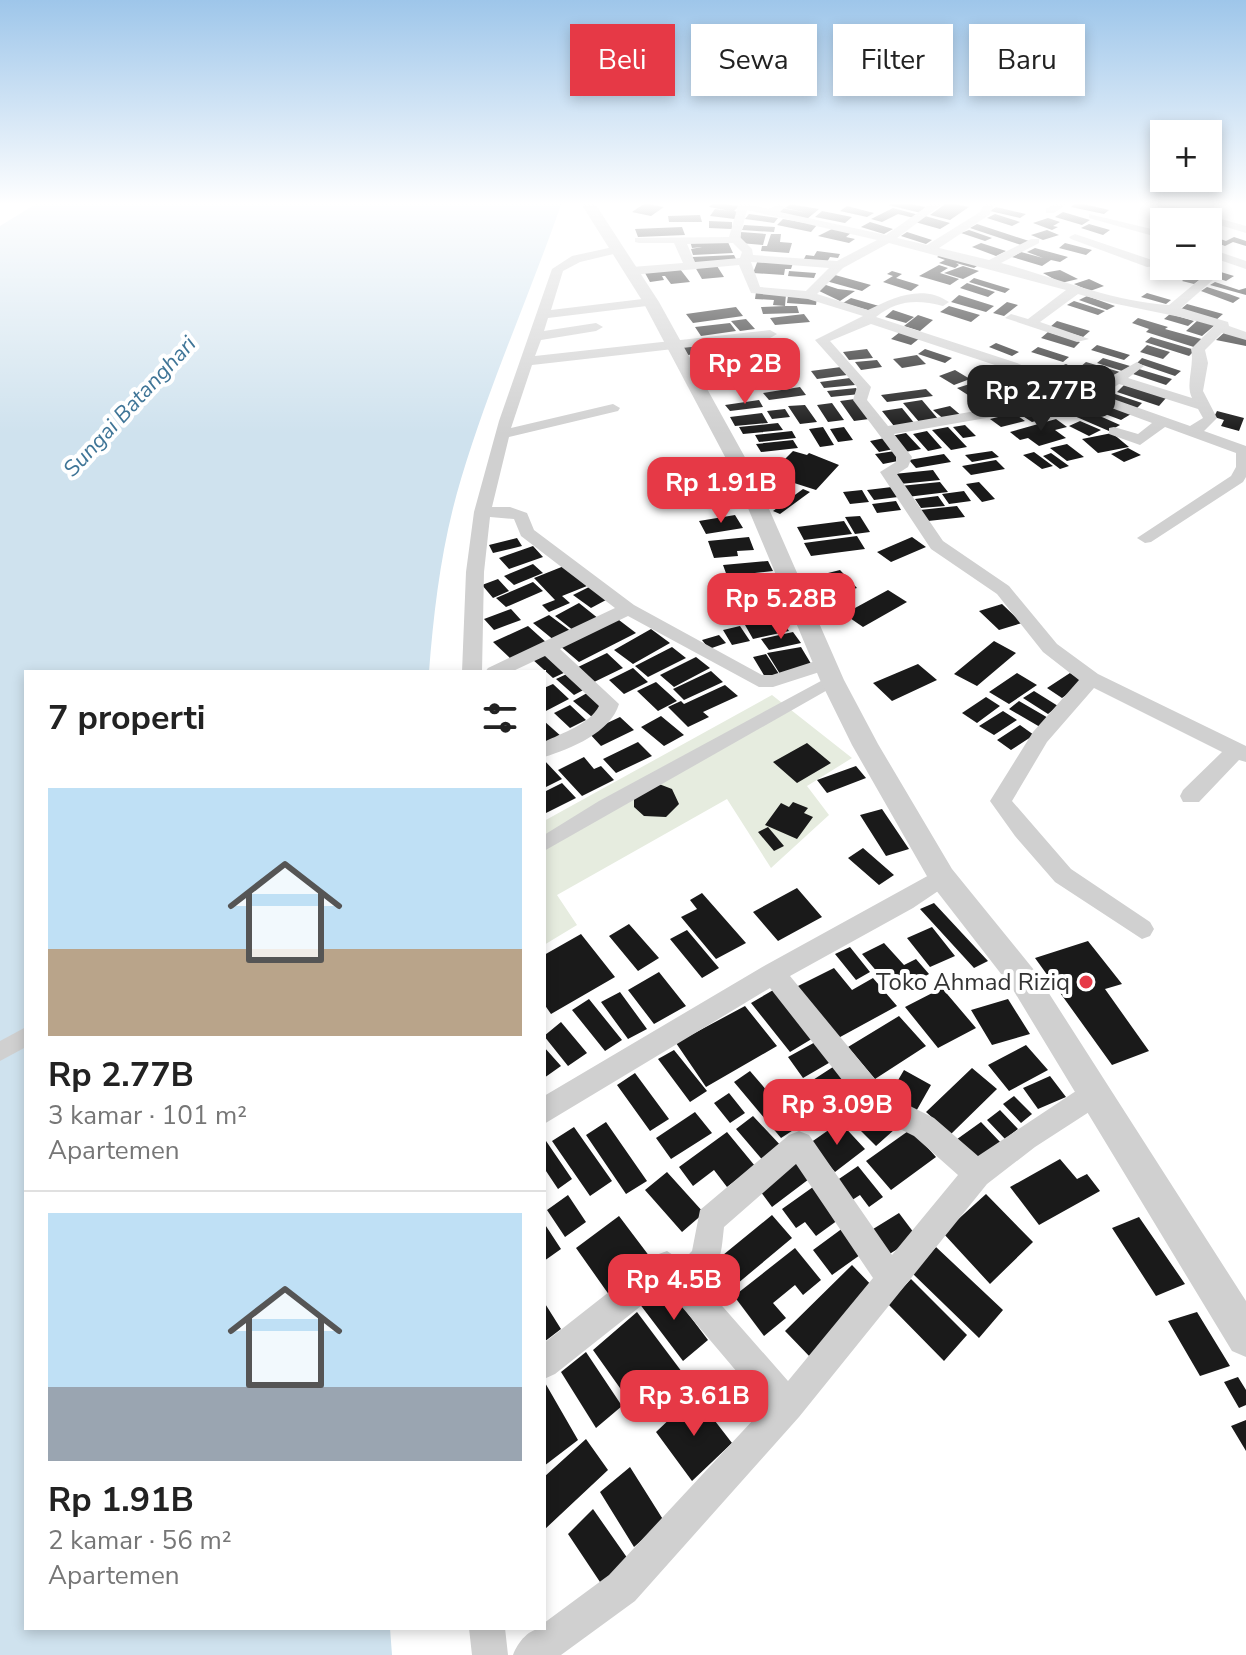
<!DOCTYPE html>
<html lang="id">
<head>
<meta charset="utf-8">
<style>
  body { margin:0; font-family:"Nunito Sans",sans-serif; background:#f2f2f2; color:#222; height:100vh; display:flex; flex-direction:column; font-size:30px; white-space:nowrap }
  * { box-sizing:border-box; margin:0 }
  p { font-size:26px; color:#767676 }
  .icon { flex:none; width:44px; height:44px; fill:none; stroke:currentColor; stroke-width:2; stroke-linecap:round; stroke-linejoin:round }
  .map { position:relative; flex:1; overflow:hidden }
  .sheet { position:absolute; left:24px; top:670px; width:522px; height:960px; display:flex; flex-direction:column; background:#fff; border-radius:0px; box-shadow:0 4px 12px #0003 }
  .sheet>* { flex:none }
  .banner { position:absolute; left:570px; top:24px; width:556px; height:72px; display:flex; gap:16px }
  .buttons { position:absolute; left:1150px; top:120px; display:grid; gap:16px }
  .buttons a { display:grid; place-items:center; width:72px; height:72px; border-radius:0px; background:#fff; box-shadow:0 4px 12px #0003; font-size:40px }
  .price { position:absolute; translate:-50% -68px; padding:0 18px; border-radius:16px; background:#e63946; color:#fff; font-size:26px; line-height:52px; filter:drop-shadow(0 2px 4px #0008) }
  .price::after { content:''; position:absolute; left:50%; top:48px; width:24px; height:18px; margin-left:-12px; background:inherit; clip-path:polygon(0 0,100% 0,50% 100%) }
  .price.selected { background:#222; color:#fff }
  ul { padding:0; list-style:none }
  li { display:grid; align-content:center; gap:16px; height:424px; padding:0 24px }
  li+li { border-top:2px solid #e0e0e0 }
  li span { display:grid; place-items:center; height:248px; border-radius:0px; color:#555 }
  li>.icon { margin-inline-start:auto }
  span .icon { width:144px; height:144px; fill:#fffc; stroke-width:1 }
  li b { font-size:34px }
  h2 { display:flex; justify-content:space-between; align-items:center; height:96px; padding:0 24px; font-size:34px }
  .tag { padding:0 28px; border-radius:0px; background:#fff; box-shadow:0 4px 12px #0003; font-size:28px; line-height:72px }
  .tag.selected { background:#e63946; color:#fff }
  .map>svg:first-child { display:block }
  .green { fill:#e6ecdf }
  .water { fill:#cfe2ee }
  .building { fill:#1a1a1a }
  .lines { fill:none; stroke-linecap:round; stroke-linejoin:round }
  .pedestrian { fill:#d0d0d0; fill-rule:evenodd }
  .minor { fill:#d0d0d0; fill-rule:evenodd }
  .tertiary { fill:#d0d0d0; fill-rule:evenodd }
  .poi-dot { fill:#e63946; stroke:#fff; stroke-width:3 }
  .labels { text-anchor:middle; stroke-width:8; stroke-linejoin:round; paint-order:stroke }
  .far-water-label { font-size:22px; font-style:italic; fill:#3f7597; stroke:#fff }
  .poi-label { font-size:24px; fill:#333; stroke:#fff; text-anchor:end }
</style>
</head>
<body>
<div class="map">
<svg width="1246" height="1655" viewBox="0 0 1246 1655">
  <rect width="100%" height="100%" fill="#fff"/>
  <path class="green" d="M772,695L852,758L807,786L829,815L771,868L727,799L557,895L577,925L544,945V821Z"/>
  <path class="water" d="M39,202H562C530,294 489,385 461,479C442,542 434,607 429,672H26V1628H390L392,1655H0V226Z"/>
  <path class="building" d="M713,202L739,206L734,211L739,212L735,219L710,216L715,209L730,211L709,207Z
    M892,202H903L929,208L921,213L888,205Z
    M948,202L969,207L950,220L930,215Z
    M1076,202L1109,210L1104,214L1071,207Z
    M645,203L664,207L651,216L632,212Z
    M790,204L819,209L807,219L776,214L782,208L807,213L785,208Z
    M847,206L874,213L867,217L840,211Z
    M996,207L1026,214L1020,218L990,211Z
    M893,208L919,215L914,218L898,214L882,222L871,219Z
    M822,211L852,217L845,223L815,217Z
    M1063,212L1090,220L1082,225L1055,217Z
    M1188,212L1224,224L1217,227L1208,222L1176,218Z
    M749,214L778,218L774,223L745,219Z
    M995,214L1020,222L1012,226L987,218Z
    M700,215L702,222H669L668,216Z
    M925,216L950,223L940,229L915,222Z
    M1048,218L1060,222L1053,226L1058,227L1052,230L1033,223Z
    M783,219L817,225L811,232L777,225Z
    M709,221L732,222V229L709,228Z
    M870,222L893,229L884,234L861,227Z
    M977,224L1029,241L1021,245L970,228Z
    M1089,224L1110,230L1103,235L1081,228Z
    M744,225L775,227L774,232L742,230Z
    M682,227L685,235L638,237L635,229Z
    M834,228L852,232L846,237L855,239L849,243L818,236Z
    M969,230L992,238L985,241L961,233Z
    M1047,230L1059,235L1043,240L1031,235Z
    M741,232L766,234L763,245L740,243Z
    M907,232L932,240L926,244L901,236Z
    M771,234H781L780,242L792,243L789,253L761,251L762,246H767Z
    M1215,237L1226,241L1234,237L1246,241V246L1233,242L1225,246L1209,240Z
    M727,240L733,253L693,255L691,249L702,247L692,248L690,241Z
    M981,243L1006,251L996,256L972,247Z
    M1065,243L1092,250L1086,255L1059,248Z
    M1035,248L1068,257L1060,262L1051,260L1042,266L1012,257L1021,252L1043,258L1027,252Z
    M817,251L840,254L838,258L830,257L827,262L804,259L806,255L814,256Z
    M943,253L980,264L974,268L956,263L959,265L955,268L939,263L945,260L937,257Z
    M734,255L737,261L695,263L692,257Z
    M758,260L793,263L791,269H785L784,275L753,273Z
    M939,265L948,268L940,273L959,279L950,285L919,276Z
    M717,266L724,277L702,279L695,267Z
    M963,266L979,271L963,279L944,273Z
    M1201,266L1234,276L1226,281L1181,267Z
    M1171,267L1204,277L1194,284L1182,281L1185,278L1164,272Z
    M680,269L690,282L671,284L665,276H662L664,280L650,282L645,273Z
    M1060,270L1078,279L1061,283L1043,273Z
    M789,271L816,273L814,278L788,276Z
    M892,271L902,274L896,278L919,285L911,291L883,282L893,276L887,274Z
    M835,275L871,285L862,291L826,281Z
    M974,278L1010,289L1005,293L969,282Z
    M1089,279L1104,286L1090,291L1074,284Z
    M1215,282L1239,290L1246,288V295L1210,285Z
    M967,283L995,292L988,297L960,288Z
    M823,284L838,289L855,291L840,301L815,289Z
    M1207,287L1229,294L1240,298L1233,303L1201,291Z
    M756,292L786,294L785,306L773,305L774,300L755,299Z
    M1147,293L1171,300L1166,304L1141,297Z
    M959,295L994,306L986,312L951,302Z
    M788,296L817,297L816,305L787,303Z
    M1087,296L1115,306L1107,310L1079,300Z
    M851,298L879,306L871,311L843,303Z
    M1074,301L1105,311L1098,315L1067,305Z
    M1007,302L1018,305L1004,316L993,313Z
    M1187,304L1223,314L1216,320L1181,309Z
    M786,306H797L799,313L763,314L761,307Z
    M949,306L980,315L971,322L940,312Z
    M736,307L743,316L693,323L686,314Z
    M893,310L914,317L906,323L885,317Z
    M804,314L810,322L775,325L770,318Z
    M1170,314L1194,321L1188,326L1164,319Z
    M918,315L933,320L920,331L904,326Z
    M1138,318L1168,327L1165,329L1205,340L1197,348L1146,332L1149,329L1132,323Z
    M746,319L755,329L740,331L731,321Z
    M1198,320L1215,325L1202,336L1186,331Z
    M1057,321L1090,331L1083,337L1050,327Z
    M730,323L736,331L701,336L695,327Z
    M1226,331L1246,338V346L1216,340Z
    M900,332L920,338L911,345L891,339Z
    M1048,332L1080,342L1074,348L1041,338Z
    M1151,337L1195,350L1189,356L1145,342Z
    M748,340L754,347L718,352L713,345Z
    M705,343L712,351L688,355L681,346Z
    M996,343L1019,352L1012,356L989,347Z
    M1097,345L1130,355L1124,360L1091,350Z
    M1147,345L1170,352L1163,359L1140,352Z
    M1038,347L1069,357L1063,362L1031,352Z
    M867,349L873,358L849,360L843,352Z
    M925,349L952,358L945,363L918,354Z
    M775,353L781,361L731,368L726,360Z
    M917,355L926,364L902,368L893,359Z
    M1103,358L1130,366L1125,372L1097,363Z
    M1142,358L1181,371L1175,376L1137,363Z
    M877,360L882,367L861,370L855,362Z
    M1086,362L1120,372L1114,378L1080,367Z
    M1066,364L1094,379L1083,383L1073,378L1054,385L1036,376Z
    M791,367L799,376L781,379L773,369Z
    M841,367L847,375L817,379L811,371Z
    M765,369L776,382L750,386L740,372Z
    M1139,369L1172,379L1166,385L1133,374Z
    M955,370L970,379L954,385L939,376Z
    M996,370H997L1017,379L1008,383L988,374Z
    M850,378L855,385L824,388L820,382Z
    M976,382L988,389L968,395L957,388Z
    M1124,385L1166,398L1159,406L1117,392Z
    M800,387L806,395L769,400L763,393Z
    M856,388L860,394L831,397L827,391Z
    M926,389L933,396L887,402L881,395Z
    M1002,391L1018,402L1008,405L992,394Z
    M1109,392L1142,403L1136,409L1103,398Z
    M995,398L1005,406L983,411L973,404Z
    M855,399L869,419L854,421L840,401Z
    M759,400L763,407L730,411L725,405Z
    M922,400L939,420L920,423L903,403Z
    M1099,401L1131,414L1121,420L1089,408Z
    M832,403L844,420L828,422L817,405Z
    M805,405L817,422L800,424L788,406Z
    M950,406L963,417L946,421L933,410Z
    M902,408L915,424L894,426L882,411Z
    M785,409L790,417L772,419L767,411Z
    M1033,409L1047,418L1032,422L1018,413Z
    M1084,409L1120,425L1109,431L1072,415Z
    M1217,411L1244,418L1239,431L1221,426L1224,420L1214,417Z
    M762,413L768,423L735,426L730,417Z
    M1014,413L1025,421L1001,427L990,419Z
    M1056,419L1067,427L1055,430L1066,438L1039,446L1028,438L1020,440L1010,432Z
    M1080,421L1101,430L1089,436L1069,426Z
    M778,423L783,430L743,434L739,427Z
    M965,425L976,436L963,438L953,427Z
    M823,427L834,445L820,447L809,429Z
    M844,427L853,440L838,442L830,429Z
    M948,427L967,447L951,450L932,430Z
    M792,431L796,438L759,442L755,435Z
    M927,431L942,448L928,451L913,434Z
    M906,433L921,449L905,452L891,436Z
    M1112,433L1129,447L1098,453L1082,439Z
    M885,438L894,449L879,452L870,441Z
    M793,440L798,448L761,452L756,444Z
    M1067,444L1084,457L1067,461L1050,448Z
    M1128,448L1141,455L1124,462L1111,454Z
    M793,451L807,455L809,453L839,465L816,490L769,475Z
    M895,451L903,460L883,464L875,454Z
    M992,451L999,457L972,462L965,455Z
    M1034,452L1053,466L1042,469L1023,455Z
    M1051,453L1069,466L1060,469L1043,456Z
    M944,454L951,462L916,468L909,460Z
    M996,460L1005,469L971,475L962,466Z
    M721,467L728,478L689,483L683,473Z
    M933,470L940,480L900,484L894,474Z
    M727,482L737,501L679,508L675,498L708,494L703,485Z
    M940,482L948,492L907,497L900,486Z
    M979,482L995,499L982,502L966,484Z
    M892,487L898,497L874,500L867,490Z
    M803,489L810,492L780,514L773,511Z
    M862,490L869,502L850,504L843,492Z
    M964,491L971,501L949,504L942,494Z
    M938,496L945,506L921,508L915,499Z
    M896,501L901,510L877,513L872,504Z
    M957,506L965,517L928,521L920,510Z
    M735,515L743,528L706,534L699,521Z
    M860,516L870,532L855,534L845,517Z
    M844,521L852,534L804,540L797,527Z
    M857,536L865,549L811,556L804,543Z
    M749,537L754,550L737,551L738,556L714,558L708,541Z
    M912,537L926,547L891,562L877,552Z
    M517,538L522,546L493,553L489,545Z
    M533,546L543,557L509,569L499,558Z
    M768,561L773,571L727,576L723,565Z
    M533,564L543,573L514,585L504,576Z
    M564,566L587,586L562,596L570,603L549,612L542,605L555,600L534,578Z
    M840,570L857,588L829,596L812,577Z
    M498,579L509,591L493,598L482,585Z
    M533,582L543,591L506,607L496,598Z
    M768,582L774,594L721,601L716,589Z
    M589,587L606,600L591,608L573,595Z
    M888,590L907,602L863,627L844,614Z
    M779,602L786,611L750,619L744,609Z
    M579,603L599,619L574,631L555,616Z
    M1002,604L1022,623L999,630L979,611Z
    M511,609L521,620L494,630L484,619Z
    M549,615L572,632L555,641L533,623Z
    M615,617L636,633L579,662L559,645Z
    M780,617L789,631L753,639L745,625Z
    M528,626L548,644L512,660L493,642Z
    M740,626L750,641L732,645L723,630Z
    M651,629L670,643L633,664L614,650Z
    M793,632L801,643L769,650L761,639Z
    M719,635L726,643L709,649L702,640Z
    M994,641L1016,653L977,686L954,674Z
    M672,647L686,658L648,677L635,666Z
    M801,647L813,667L780,674L767,653Z
    M549,651L570,670L553,678L532,659Z
    M607,653L623,668L592,683L576,668Z
    M766,654L779,674L765,677L753,657Z
    M696,657L710,668L674,687L660,675Z
    M918,664L937,680L892,701L873,683Z
    M633,668L648,682L624,694L609,680Z
    M711,671L723,682L684,700L673,689Z
    M571,672L589,687L574,695L556,679Z
    M1017,673L1037,685L1009,704L989,692Z
    M1070,673L1085,682L1062,698L1047,688Z
    M656,682L677,701L658,711L637,691Z
    M553,684L569,699L544,712V688Z
    M725,685L738,696L703,712L709,717L688,727L668,707L681,701L684,704Z
    M1034,691L1058,706L1048,714L1023,698Z
    M587,693L606,708L592,717L573,701Z
    M986,697L1000,706L977,723L962,713Z
    M1019,701L1050,719L1040,727L1009,709Z
    M570,705L586,720L570,728L554,713Z
    M1003,711L1017,720L994,735L979,726Z
    M661,716L684,735L664,746L641,727Z
    M620,717L634,730L601,746L588,732Z
    M544,721L562,737L544,747Z
    M1020,725L1034,735L1011,750L997,740Z
    M638,742L652,756L616,773L603,759Z
    M807,743L831,763L797,783L773,762Z
    M584,757L594,769L601,766L614,780L582,796L558,770Z
    M544,760L562,779L544,788Z
    M856,766L866,778L827,793L817,780Z
    M562,783L576,798L544,814V792Z
    M659,784L672,789L679,804L666,817L644,816L634,807V795Z
    M793,802L808,808L804,813L813,817L797,839L765,825L781,803L789,807Z
    M882,809L909,849L886,856L860,815Z
    M768,827L784,846L774,851L758,832Z
    M863,848L894,875L879,885L848,858Z
    M797,888L822,917L778,941L753,912Z
    M702,893L746,943L716,959L681,917L697,909L690,900Z
    M934,903L988,961L974,968L920,909Z
    M629,924L659,958L638,971L609,936Z
    M932,927L955,956L930,967L907,938Z
    M687,930L719,968L702,978L670,939Z
    M581,934L615,977L551,1014L544,1004V955Z
    M1088,941L1122,984L1105,989L1149,1051L1112,1065L1035,958Z
    M884,943L904,965L916,959L929,974L895,993L862,954Z
    M850,947L870,972L856,980L835,954Z
    M834,968L852,990L873,978L897,1006L831,1042L790,990Z
    M659,972L686,1006L654,1024L628,990Z
    M942,988L976,1028L938,1048L905,1007Z
    M775,989L815,1037L790,1052L751,1003Z
    M620,992L647,1029L628,1039L601,1002Z
    M589,999L622,1040L605,1051L572,1010Z
    M1008,999L1030,1034L992,1045L971,1010Z
    M745,1006L777,1046L706,1087L676,1043Z
    M899,1016L926,1046L875,1079L848,1047Z
    M561,1022L587,1053L568,1066L544,1036Z
    M819,1040L834,1060L803,1078L788,1057Z
    M1026,1045L1048,1070L1009,1091L988,1065Z
    M544,1047L561,1066L544,1078Z
    M674,1050L707,1091L690,1102L658,1059Z
    M836,1065L860,1093L806,1129L782,1100Z
    M972,1068L997,1089L951,1134L926,1112Z
    M904,1070L931,1085L914,1115L887,1099Z
    M750,1071L798,1127L781,1138L734,1082Z
    M635,1073L669,1119L650,1131L617,1085Z
    M1050,1076L1066,1097L1038,1109L1023,1088Z
    M729,1093L745,1113L730,1123L714,1103Z
    M1014,1096L1032,1114L1021,1123L1003,1104Z
    M863,1099L895,1129L876,1146L844,1114Z
    M1000,1110L1018,1129L1005,1139L987,1120Z
    M695,1112L712,1133L671,1159L656,1138Z
    M753,1116L783,1148L765,1163L736,1129Z
    M606,1122L647,1181L626,1194L586,1135Z
    M840,1122L865,1149L835,1172L810,1143Z
    M981,1122L1002,1144L973,1165L953,1142Z
    M574,1127L612,1181L590,1196L552,1141Z
    M911,1129L936,1157L891,1190L866,1161Z
    M727,1132L755,1166L727,1187L714,1170L693,1186L679,1167Z
    M544,1138L572,1179L558,1189L544,1168Z
    M795,1155L813,1176L772,1207L755,1184Z
    M1060,1159L1077,1179L1087,1174L1100,1191L1039,1225L1010,1187Z
    M858,1166L883,1197L869,1207L860,1195L849,1202L833,1183Z
    M667,1172L704,1213L682,1232L645,1190Z
    M813,1187L838,1220L816,1236L805,1222L796,1228L782,1209Z
    M986,1194L1033,1242L990,1284L943,1233Z
    M568,1195L586,1222L565,1237L547,1210Z
    M899,1213L917,1237L883,1258L865,1234Z
    M772,1215L792,1238L731,1289L712,1264Z
    M619,1216L656,1265L612,1299L576,1248Z
    M1139,1217L1185,1284L1156,1296L1112,1228Z
    M544,1223L561,1249L544,1261Z
    M847,1225L867,1250L832,1275L813,1250Z
    M936,1247L1003,1310L979,1338L912,1273Z
    M795,1248L821,1280L803,1295L795,1285L773,1303L786,1318L764,1336L734,1296Z
    M852,1265L878,1292L812,1359L785,1331Z
    M911,1279L967,1335L944,1361L888,1304Z
    M664,1282L708,1340L683,1361L639,1303Z
    M544,1302L561,1329L544,1342Z
    M637,1312L682,1372L637,1412L593,1350Z
    M1197,1312L1230,1366L1200,1376L1168,1321Z
    M586,1352L622,1406L596,1428L561,1372Z
    M1238,1377L1246,1390V1405L1239,1408L1224,1382Z
    M544,1381L578,1440L544,1466Z
    M695,1395L732,1443L692,1481L656,1432Z
    M1246,1420V1451L1231,1426Z
    M586,1439L608,1470L544,1530V1477Z
    M630,1467L664,1521L634,1547L600,1492Z
    M593,1509L628,1559L602,1585L568,1534Z"/>
  <g class="lines">
    <path class="pedestrian" d="M832,675L840,680L838,684L544,851V835L599,801Z
      M26,1027V1047L0,1061V1041Z"/>
    <path class="minor" d="M933,202H945L897,238L927,245L980,212L985,202H996L989,215L939,248L989,260L1031,239H1039V243L1001,263C1057,278 1111,301 1169,305L1199,280L1170,266H1187L1214,279L1181,308L1228,322L1229,326L1246,332V340L1222,333L1205,350L1208,363L1203,391L1217,418L1204,431L1246,446V477L1243,482L1151,542L1145,543L1137,538L1231,476L1236,467V453L1165,427L1140,445L1109,434V428L1114,427L1138,434L1152,423L1090,400L894,434L912,457L908,467L897,474L943,541L1009,586L1057,644L1098,674L1246,746V762L1239,760L1199,802H1183L1180,796L1183,790L1222,752L1094,688L1047,742L1012,801L1071,869L1150,922L1154,929L1150,936L1142,939L1055,882L1015,836L990,801L1033,732L1079,680L1043,652L997,594L931,549L880,472L896,462V457L853,400L857,387L815,340L863,316L808,299L751,293L739,265L632,275L626,271L632,267L683,263L674,243H639L635,242V238L729,237L738,206L743,203L768,209L780,204L785,207L780,212L886,235ZM747,210L877,240L837,261L753,255L752,249L740,237ZM733,243L742,252L740,258L695,262L687,244ZM889,243L1066,290L1028,319L1011,314L1005,318L1077,342L1089,339L1040,322L1078,294C1123,308 1169,312 1214,326L1191,349C1195,365 1185,384 1192,398L1128,378L1144,366L1137,362L1081,393L1017,363L876,317C897,300 917,299 943,306L949,302C923,284 894,297 868,310L817,294L843,268ZM751,262L829,268L806,291L760,287ZM871,324L1007,369L1064,396L888,426L867,400L871,387L830,341ZM1119,384L1198,409L1203,418L1190,426L1102,395Z
      M1057,202H1070L1054,213H1046V209Z
      M1144,202H1161L1246,226V233Z
      M1089,214L1164,232V239L1089,218Z
      M1075,234L1152,260L1164,259L1166,266L1147,267L1071,239L1069,237Z
      M618,246L624,250L622,252L580,262L563,271L551,310L651,298L657,302L655,305L548,318L544,331L596,323L603,327L596,331L541,340L535,356L770,330L777,334L770,338L532,365L511,428L613,404L620,408L618,411L509,437L492,507H510L527,513L534,530L634,605L762,675H772L825,658L835,664L832,668L773,687H759L628,616L560,649L619,704C611,732 571,749 544,757V742C562,733 590,724 599,706L545,656L511,672H485L488,668L615,608L521,536L514,519L490,517L484,572L482,672H462L466,572L474,512L499,421L552,269L572,256Z
      M1208,248L1246,261V269L1208,256Z
      M942,868L950,871L953,877L950,883L913,908L790,976L888,1095L934,1118L978,1156L1085,1085L1094,1082L1103,1085L1107,1094L1103,1103L1035,1147L987,1184L799,1417L635,1601L561,1655H513C518,1642 529,1628 544,1628V1623L609,1575L766,1406L665,1287L555,1374L544,1379V1343L656,1255L667,1251L682,1261L692,1251L700,1210L789,1135L799,1131L809,1135L892,1255L958,1175L914,1136L868,1113L770,988L544,1124V1096L764,966ZM796,1164L873,1278L788,1381L702,1283C722,1263 721,1254 724,1227Z
      M469,1628H505L508,1655H472Z"/>
    <path class="tertiary" d="M580,202H594L659,302L752,470L844,680L878,744L952,869L1034,970L1246,1301V1357L1232,1351L1012,988L932,885L852,745L820,680L732,470L643,302Z"/>
  </g>
  <linearGradient id="sky" x2="0" y2="1"><stop stop-color="#9ec6ea"/><stop offset="0.47" stop-color="#fff"/><stop offset="1" stop-color="#fff" stop-opacity="0"/></linearGradient>
  <rect width="1246" height="434" fill="url(#sky)"/>
  <circle class="poi-dot" cx="1086" cy="982" r="8"/>
  <g class="labels">
    <g class="far-water-label">
      <text transform="translate(129 406) rotate(-47)" y="8">Sungai Batanghari</text>
    </g>
    <g class="poi-label">
      <text x="1070" y="990">Toko Ahmad Riziq</text>
    </g>
  </g>
</svg>
<div class="buttons">
<a>+</a>
<a>−</a>
</div>
<b class="price" style="left:745px;top:406px">Rp 2B</b>
<b class="price selected" style="left:1041px;top:433px">Rp 2.77B</b>
<b class="price" style="left:721px;top:525px">Rp 1.91B</b>
<b class="price" style="left:781px;top:641px">Rp 5.28B</b>
<b class="price" style="left:837px;top:1147px">Rp 3.09B</b>
<b class="price" style="left:674px;top:1322px">Rp 4.5B</b>
<b class="price" style="left:694px;top:1438px">Rp 3.61B</b>
<div class="banner">
<a class="tag selected">Beli</a>
<a class="tag">Sewa</a>
<a class="tag">Filter</a>
<a class="tag">Baru</a>
</div>
<section class="sheet">
<h2>7 properti<svg class="icon" aria-label="filters" viewBox="0 0 24 24"><path d="M4 7h16M4 17h16"/><circle cx="9" cy="7" r="2"/><circle cx="15" cy="17" r="2"/></svg></h2>
<ul>
<li><span style="background:linear-gradient(#bfe0f5 65%,#b9a48a 0)"><svg class="icon" aria-label="home" viewBox="0 0 24 24"><path d="M3 11l9-7 9 7M6 9v11h12V9"/></svg></span><div><b>Rp 2.77B</b><p>3 kamar · 101 m²</p><p>Apartemen</p></div></li>
<li><span style="background:linear-gradient(#bfe0f5 70%,#9aa5b1 0)"><svg class="icon" aria-label="home" viewBox="0 0 24 24"><path d="M3 11l9-7 9 7M6 9v11h12V9"/></svg></span><div><b>Rp 1.91B</b><p>2 kamar · 56 m²</p><p>Apartemen</p></div></li>
</ul>
</section>
</div>
</body>
</html>
